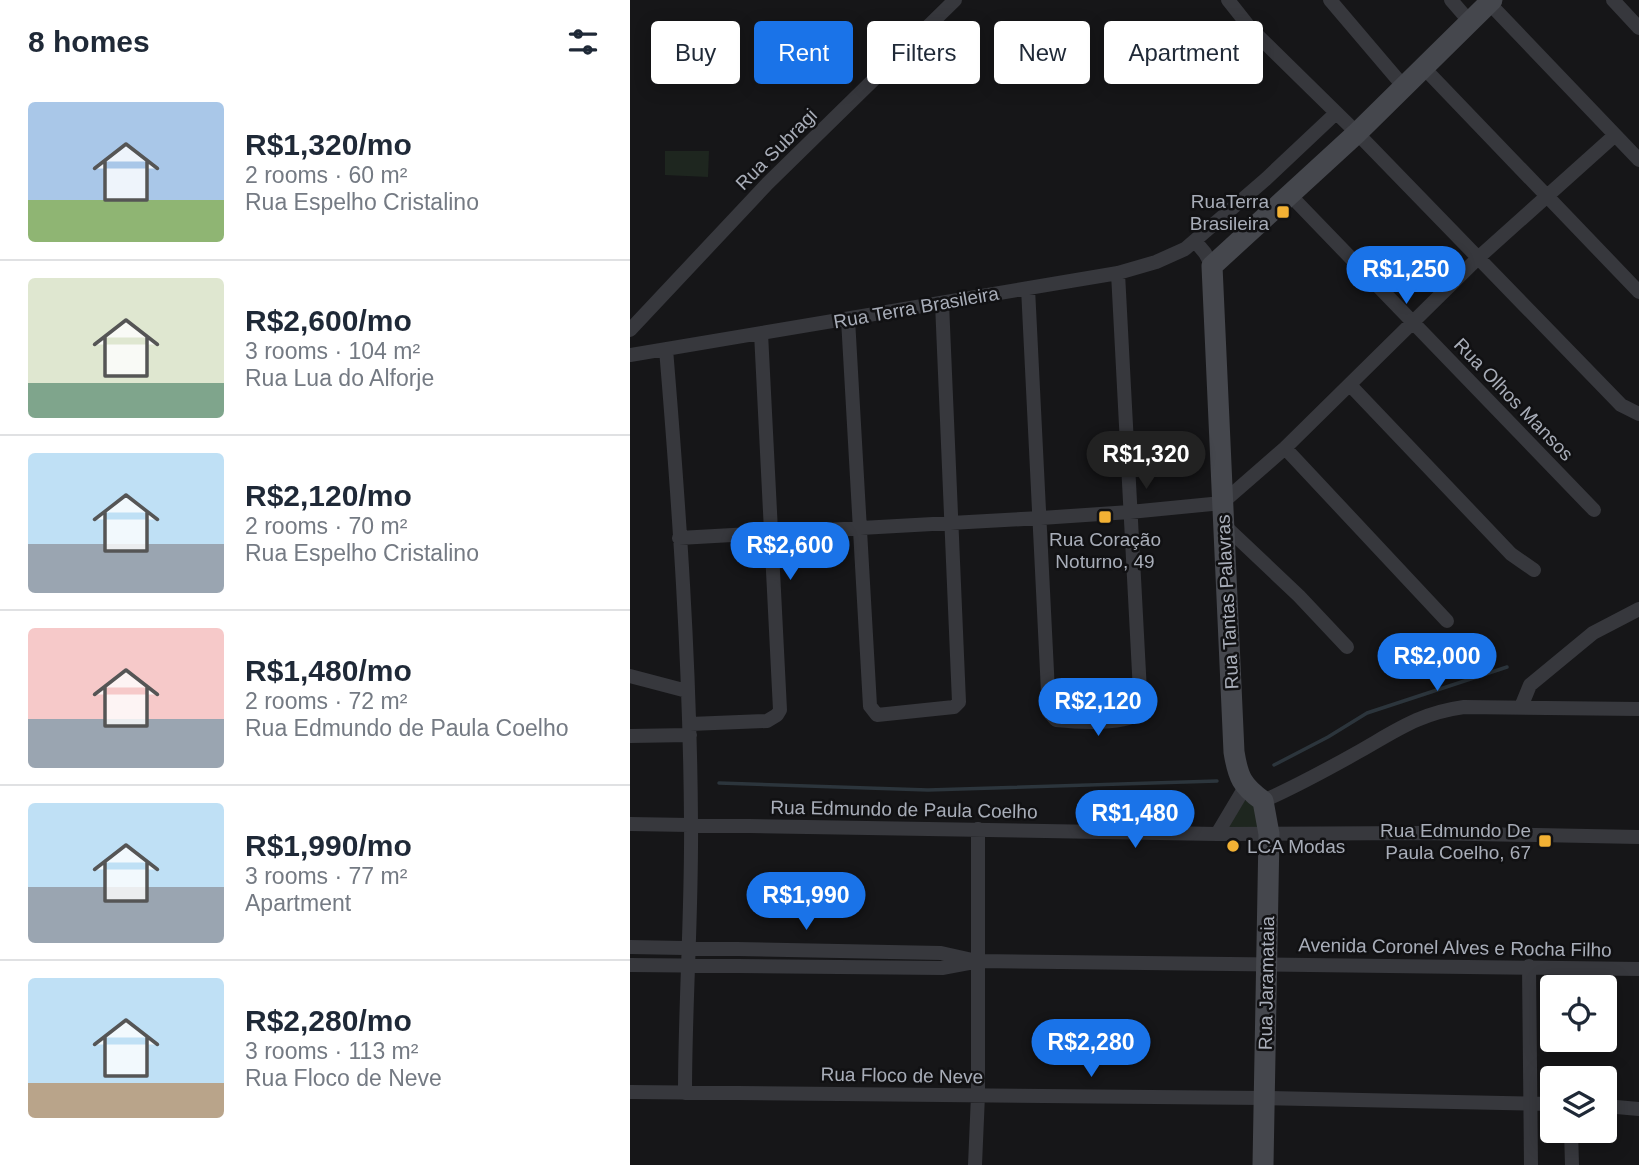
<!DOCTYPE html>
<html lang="en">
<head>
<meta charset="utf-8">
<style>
  body { margin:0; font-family:Helvetica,sans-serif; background:#f2f2f3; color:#1f2937; height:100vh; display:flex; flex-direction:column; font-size:26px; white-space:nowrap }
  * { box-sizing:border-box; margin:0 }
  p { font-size:23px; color:#747a83 }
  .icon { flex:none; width:38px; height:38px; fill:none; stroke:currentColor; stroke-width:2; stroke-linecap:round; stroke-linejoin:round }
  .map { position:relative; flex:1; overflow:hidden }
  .drawer { display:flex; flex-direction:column; background:#fff; width:630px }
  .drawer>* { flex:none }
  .guide { position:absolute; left:21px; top:21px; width:665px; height:63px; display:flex; gap:14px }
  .fabs { position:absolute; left:910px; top:975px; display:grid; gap:14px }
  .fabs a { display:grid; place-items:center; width:77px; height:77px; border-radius:7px; background:#fff; box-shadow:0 4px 18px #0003; font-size:35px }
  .price { position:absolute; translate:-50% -60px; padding:0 16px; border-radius:24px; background:#1a73e8; color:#fff; font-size:23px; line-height:46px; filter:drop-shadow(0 2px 4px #0008) }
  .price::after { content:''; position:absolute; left:50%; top:42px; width:21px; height:16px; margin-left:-10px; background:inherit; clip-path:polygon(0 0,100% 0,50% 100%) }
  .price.selected { background:#222; color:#fff }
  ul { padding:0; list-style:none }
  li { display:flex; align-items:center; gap:21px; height:175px; padding:0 28px }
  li+li { border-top:2px solid #e0e1e3 }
  li span { display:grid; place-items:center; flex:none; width:196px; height:140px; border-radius:7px; color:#555 }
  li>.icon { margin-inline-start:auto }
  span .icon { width:84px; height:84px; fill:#fffc; stroke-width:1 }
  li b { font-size:30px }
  h2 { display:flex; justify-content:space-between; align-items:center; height:84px; padding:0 28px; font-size:30px }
  .pill { padding:0 24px; border-radius:7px; background:#fff; box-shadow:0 4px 18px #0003; font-size:24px; line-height:63px }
  .pill.selected { background:#1a73e8; color:#fff }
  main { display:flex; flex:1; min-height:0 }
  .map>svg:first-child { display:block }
  .green { fill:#1e261f }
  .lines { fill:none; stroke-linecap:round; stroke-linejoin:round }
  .stream { stroke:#2c353c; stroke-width:3.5 }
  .street { stroke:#37383d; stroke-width:14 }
  .secondary { stroke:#45474d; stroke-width:21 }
  .poi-dot { fill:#f2b134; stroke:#111113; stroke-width:2.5 }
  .labels { text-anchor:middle; stroke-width:5; stroke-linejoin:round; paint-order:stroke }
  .street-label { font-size:19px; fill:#a8adb8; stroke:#111113 }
  .poi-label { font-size:19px; fill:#a8adb8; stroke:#111113; text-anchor:end }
</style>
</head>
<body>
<main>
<section class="drawer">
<h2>8 homes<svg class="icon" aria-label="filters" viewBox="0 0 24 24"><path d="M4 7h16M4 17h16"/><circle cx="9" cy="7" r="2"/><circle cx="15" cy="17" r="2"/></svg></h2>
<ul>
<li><span style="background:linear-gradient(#a9c7e8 70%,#8fb573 0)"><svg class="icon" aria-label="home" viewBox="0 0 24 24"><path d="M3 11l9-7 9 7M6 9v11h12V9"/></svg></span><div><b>R$1,320/mo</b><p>2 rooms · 60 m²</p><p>Rua Espelho Cristalino</p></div></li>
<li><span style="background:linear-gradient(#dfe7d0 75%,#7fa58c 0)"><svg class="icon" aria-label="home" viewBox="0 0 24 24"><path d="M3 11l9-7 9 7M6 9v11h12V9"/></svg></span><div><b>R$2,600/mo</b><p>3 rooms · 104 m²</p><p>Rua Lua do Alforje</p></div></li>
<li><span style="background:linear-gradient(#bfe0f5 65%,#9aa5b1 0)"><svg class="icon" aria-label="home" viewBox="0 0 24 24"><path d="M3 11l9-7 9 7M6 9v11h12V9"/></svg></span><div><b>R$2,120/mo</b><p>2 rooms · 70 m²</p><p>Rua Espelho Cristalino</p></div></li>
<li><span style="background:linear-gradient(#f6c9c9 65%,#9aa5b1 0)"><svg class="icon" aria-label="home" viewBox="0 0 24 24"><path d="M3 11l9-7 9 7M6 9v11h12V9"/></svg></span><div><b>R$1,480/mo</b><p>2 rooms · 72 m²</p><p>Rua Edmundo de Paula Coelho</p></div></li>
<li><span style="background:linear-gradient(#bfe0f5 60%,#9aa5b1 0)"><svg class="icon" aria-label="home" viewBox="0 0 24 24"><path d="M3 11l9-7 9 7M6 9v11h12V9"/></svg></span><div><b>R$1,990/mo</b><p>3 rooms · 77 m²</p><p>Apartment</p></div></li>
<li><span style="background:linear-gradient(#bfe0f5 75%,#b9a48a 0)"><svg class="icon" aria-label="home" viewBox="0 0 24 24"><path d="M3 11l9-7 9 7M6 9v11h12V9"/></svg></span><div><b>R$2,280/mo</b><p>3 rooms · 113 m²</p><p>Rua Floco de Neve</p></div></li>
</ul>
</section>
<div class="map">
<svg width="1009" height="1165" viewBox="0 0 1009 1165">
  <rect width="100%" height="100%" fill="#161618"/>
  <path class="green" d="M35,151H79L78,177L35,175Z
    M613,800L629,804L630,828H597Z"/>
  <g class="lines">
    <path class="stream" d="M644,765L698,737L737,713L877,667
      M89,783L298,790L587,781"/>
    <path class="street" d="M598,0L621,29L727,133L991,405L1009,414
      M700,0L774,87
      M821,0L840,22
      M983,0L1009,28
      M859,3L1009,160
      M794,68L1009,292
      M660,195L964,510
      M565,241L575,253L582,266
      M398,288L419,712L426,720C445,722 499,726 511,711L488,273
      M218,319L240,706L247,715L324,707L329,702L312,303
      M0,330L138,183L325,0
      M36,349C49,506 60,663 61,821C62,912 55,1002 55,1093
      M0,355L488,273L526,262L555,249L636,179L706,113
      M720,385L881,554L904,570
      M655,448L817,621
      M595,526L669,596L717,647
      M49,538L411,518L500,512L592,503L655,448L848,258L984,136
      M0,676L57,691
      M891,707L900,685L963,633L1009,609
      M60,724L137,721L147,715L150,710L131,333
      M0,736L60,735
      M633,801C667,786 698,769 730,751C767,730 790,713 834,707L1009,709
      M0,824L587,834L794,833L1009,837
      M587,834L615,787
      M0,947L311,953L347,961L1009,969
      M0,965L312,968L344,962
      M899,966L901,1165
      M0,1092L634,1098L922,1104
      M975,1106L1009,1109
      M941,1130L942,1165
      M345,1165L348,1095V829"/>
    <path class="secondary" d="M633,1165L639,834L633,801C612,786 608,777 604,752L582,266L727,133L862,0"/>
  </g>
  <g class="poi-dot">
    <rect x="646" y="205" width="14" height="14" rx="3.5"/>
    <rect x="468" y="510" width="14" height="14" rx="3.5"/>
    <rect x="908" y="834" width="14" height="14" rx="3.5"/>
    <circle cx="603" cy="846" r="7"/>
  </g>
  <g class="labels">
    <g class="street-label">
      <text transform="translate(146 149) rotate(-45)" y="7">Rua Subragi</text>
      <text transform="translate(286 307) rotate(-10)" y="7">Rua Terra Brasileira</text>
      <text transform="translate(884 399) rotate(46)" y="7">Rua Olhos Mansos</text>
      <text transform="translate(597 602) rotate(-93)" y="7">Rua Tantas Palavras</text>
      <text transform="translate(274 809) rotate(1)" y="7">Rua Edmundo de Paula Coelho</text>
      <text transform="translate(825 947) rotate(1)" y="7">Avenida Coronel Alves e Rocha Filho</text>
      <text transform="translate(636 983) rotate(-89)" y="7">Rua Jaramataia</text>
      <text transform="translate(272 1075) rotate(1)" y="7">Rua Floco de Neve</text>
    </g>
    <g class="poi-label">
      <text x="639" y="208">RuaTerra<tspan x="639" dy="22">Brasileira</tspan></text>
      <text x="475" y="546" text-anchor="middle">Rua Coração<tspan x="475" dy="22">Noturno, 49</tspan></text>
      <text x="901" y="837">Rua Edmundo De<tspan x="901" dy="22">Paula Coelho, 67</tspan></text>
      <text x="617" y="853" text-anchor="start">LCA Modas</text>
    </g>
  </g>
</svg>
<div class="fabs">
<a><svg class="icon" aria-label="locate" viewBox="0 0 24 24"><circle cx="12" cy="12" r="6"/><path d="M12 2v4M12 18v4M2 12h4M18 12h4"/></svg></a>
<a><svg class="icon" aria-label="layers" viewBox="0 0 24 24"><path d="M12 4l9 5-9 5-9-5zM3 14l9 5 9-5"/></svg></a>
</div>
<b class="price" style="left:776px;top:306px">R$1,250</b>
<b class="price selected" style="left:516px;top:491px">R$1,320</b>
<b class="price" style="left:160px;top:582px">R$2,600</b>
<b class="price" style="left:807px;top:693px">R$2,000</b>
<b class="price" style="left:468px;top:738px">R$2,120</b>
<b class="price" style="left:505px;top:850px">R$1,480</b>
<b class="price" style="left:176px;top:932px">R$1,990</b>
<b class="price" style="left:461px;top:1079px">R$2,280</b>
<div class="guide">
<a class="pill">Buy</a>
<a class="pill selected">Rent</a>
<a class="pill">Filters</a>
<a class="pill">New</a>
<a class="pill">Apartment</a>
</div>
</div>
</main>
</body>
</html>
